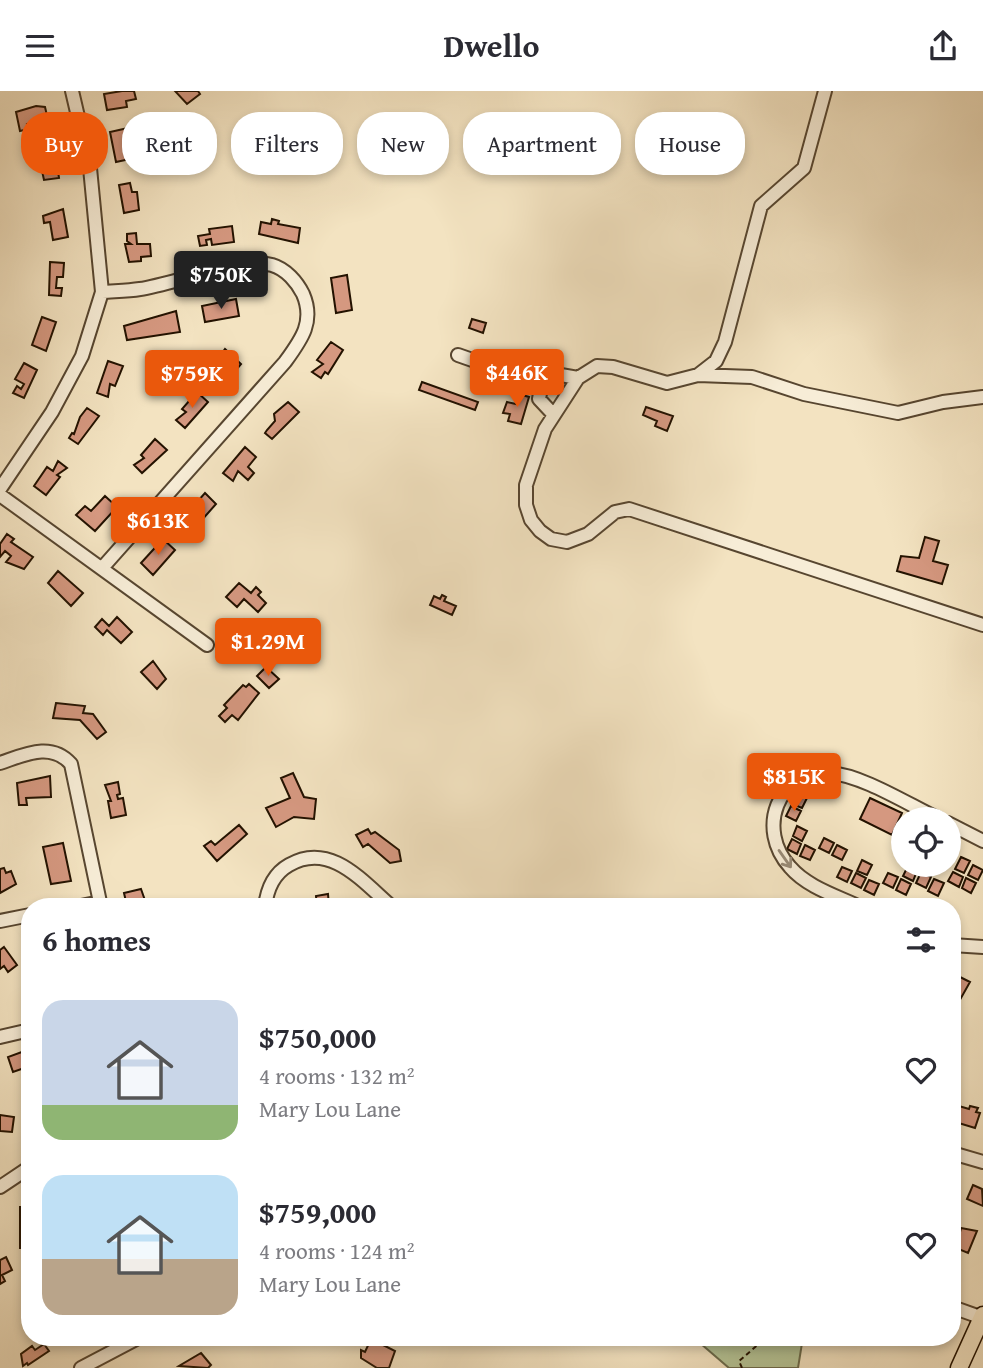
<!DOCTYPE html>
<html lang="en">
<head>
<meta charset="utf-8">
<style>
  body { margin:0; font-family:"Gentium Book Plus",serif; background:#f2f2f3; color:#2b2b33; height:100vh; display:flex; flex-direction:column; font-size:26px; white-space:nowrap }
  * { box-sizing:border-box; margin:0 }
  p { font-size:23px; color:#7c7c81 }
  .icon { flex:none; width:38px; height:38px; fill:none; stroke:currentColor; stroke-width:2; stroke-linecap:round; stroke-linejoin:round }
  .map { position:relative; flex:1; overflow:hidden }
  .sheet { position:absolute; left:21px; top:807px; width:940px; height:448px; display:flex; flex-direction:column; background:#fff; border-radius:28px; box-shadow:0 4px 10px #0003 }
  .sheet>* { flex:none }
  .hud { position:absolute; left:21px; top:21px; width:942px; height:63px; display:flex; gap:14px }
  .tools { position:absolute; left:891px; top:716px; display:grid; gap:14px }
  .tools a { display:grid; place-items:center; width:70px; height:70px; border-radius:50%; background:#fff; box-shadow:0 4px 10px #0003; font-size:35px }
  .price { position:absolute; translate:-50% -60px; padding:0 16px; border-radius:7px; background:#ea580c; color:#fff; font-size:23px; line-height:46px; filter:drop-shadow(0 2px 4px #0008) }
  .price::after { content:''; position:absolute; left:50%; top:42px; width:21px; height:16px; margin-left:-10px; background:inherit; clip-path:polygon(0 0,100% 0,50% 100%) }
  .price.on { background:#222; color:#fff }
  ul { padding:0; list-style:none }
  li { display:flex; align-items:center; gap:21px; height:175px; padding:0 21px }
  li span { display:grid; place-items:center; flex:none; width:196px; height:140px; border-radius:21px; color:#555 }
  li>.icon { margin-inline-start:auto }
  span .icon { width:84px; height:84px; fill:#fffc; stroke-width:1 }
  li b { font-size:30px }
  h2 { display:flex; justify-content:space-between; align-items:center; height:84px; padding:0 21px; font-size:30px }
  .pill { padding:0 24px; border-radius:28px; background:#fff; box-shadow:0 4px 10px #0003; font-size:24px; line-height:63px }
  .pill.on { background:#ea580c; color:#fff }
  header { display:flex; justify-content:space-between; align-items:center; height:91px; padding:0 21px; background:#fff; font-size:32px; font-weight:800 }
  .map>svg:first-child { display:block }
  .green { fill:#b5c597; stroke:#6c6c4c; stroke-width:2 }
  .building { fill:#d59880; stroke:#231200; stroke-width:2 }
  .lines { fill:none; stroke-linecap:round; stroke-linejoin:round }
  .minor-casing { stroke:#574630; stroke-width:16 }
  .major-casing { stroke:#231200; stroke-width:19 }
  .path { stroke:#231200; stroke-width:2; stroke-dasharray:5 3.5; stroke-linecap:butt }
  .minor { stroke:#f7edd7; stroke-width:12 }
  .major { stroke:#f3e3c1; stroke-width:16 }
  .oneway { stroke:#988a76 }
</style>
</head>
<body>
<header><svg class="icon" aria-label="menu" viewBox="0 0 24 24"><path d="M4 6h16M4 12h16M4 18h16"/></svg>Dwello<svg class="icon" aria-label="share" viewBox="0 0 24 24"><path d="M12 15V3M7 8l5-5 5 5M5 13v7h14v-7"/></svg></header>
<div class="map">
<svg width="983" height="1277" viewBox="0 0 983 1277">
  <rect width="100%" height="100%" fill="#f3e3c1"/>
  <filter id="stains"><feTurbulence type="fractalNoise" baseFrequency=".00286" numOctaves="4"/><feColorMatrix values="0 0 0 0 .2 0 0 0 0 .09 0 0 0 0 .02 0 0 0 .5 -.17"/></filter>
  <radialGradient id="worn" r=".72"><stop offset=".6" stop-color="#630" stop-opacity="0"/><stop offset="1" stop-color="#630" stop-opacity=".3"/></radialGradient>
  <path class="green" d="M693,1246H803L798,1277H729Z"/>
  <path class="building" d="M122,0H134L136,8L126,10L127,16L107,19L104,3Z
    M175,0H198L200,3L187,13Z
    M36,15L45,16L48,29L27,33L28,38L20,40L16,21Z
    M182,26L194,38L179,46L171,32Z
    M137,35L139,42L126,45L130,68L116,71L110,41Z
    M44,55L45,68L56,66L59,87L44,89L39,66L35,67L33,56Z
    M130,92L132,101H137L139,119L124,122L119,94Z
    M63,118L68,146L53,149L50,131L44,132L43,125Z
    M272,128L279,130L278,133L300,137L298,152L259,143L261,131L271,133Z
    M232,135L234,151L212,154L211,148L206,149L207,154L200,155L198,145L210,143L209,138Z
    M136,142L137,153H150L151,165L141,166V170L129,171L125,153H131L127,150V143Z
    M50,171L64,172L63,186H57L56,197H62L61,205L49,204Z
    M347,184L352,219L336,222L331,187Z
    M236,208L239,225L205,231L202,215Z
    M176,220L180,241L127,249L124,235Z
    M42,226L56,231L46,260L32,254Z
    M472,228L486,232L483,242L469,237Z
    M331,251L343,259L328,283L325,281L321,287L312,281L323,273L317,269Z
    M225,258L241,273L236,279L233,276L218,293L207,283Z
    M108,270L123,275L115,295L110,293L108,306L97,302Z
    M24,272L37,279L24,307L13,302L17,295L21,298L24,293L15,288Z
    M422,291L478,311L475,319L419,299Z
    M197,301L208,311L185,337L176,329L186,321L182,318Z
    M519,303L529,306L521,333L508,330L510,323L503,322L507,311L516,313Z
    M288,311L299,321L272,348L265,342L267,339L275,330L274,323Z
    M646,316L673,325L667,340L655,335L657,330L643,324Z
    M87,317L99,325L78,353L69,347L72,342L74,343L80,326Z
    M155,348L167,359L142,382L134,374L144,367L141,364Z
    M245,356L256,366L248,376L254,382L248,389L238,380L233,390L223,382Z
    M58,370L67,377L57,384L60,386L46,404L34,395L47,376L53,380Z
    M205,402L216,413L193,439L184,431L195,423L190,419Z
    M105,405L117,416L95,440L76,424L85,415L91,420Z
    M7,443L14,448L11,451L33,466L24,478L6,471L11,465L5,460L0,466V453Z
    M925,446L939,450L933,470L948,474L942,493L897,480L901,465L919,467Z
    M163,448L175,459L153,484L141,472Z
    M58,480L83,502L71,515L48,492Z
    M239,492L251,502L256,496L261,501L258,504L266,512L258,521L244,508L237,516L226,506Z
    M442,504L446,506L444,510L456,515L452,524L430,514L434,505L440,508Z
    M117,526L132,541L121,552L107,539L103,544L95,536L102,528L109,535Z
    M153,570L166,588L157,598L141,581Z
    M266,576L279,588L269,597L257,585Z
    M249,593L259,602L238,629L232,624L225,631L219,625L227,617L224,614L243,594L246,596Z
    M56,612L85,615L83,622L93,623L106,641L97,648L80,629L53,627Z
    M293,682L304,706L316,708L314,728L294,726L276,736L266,717L290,707L281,687Z
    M50,685L51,706L26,707L27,714H19L17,692Z
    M118,691L120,703L117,704L118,708L123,707L126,724L111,727L108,710H111L105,694Z
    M797,702L807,707L802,717L792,713Z
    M870,707L902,722L892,744L860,728Z
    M791,715L801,720L796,730L786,725Z
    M239,734L247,743L217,770L204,755L211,750L215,754Z
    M797,735L807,740L802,750L793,745Z
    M368,738L371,743L375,741L399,759L401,770L390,772L368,753L363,756L356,744Z
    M824,747L834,752L829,762L819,757Z
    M792,748L801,753L797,763L787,758Z
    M63,752L71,790L51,793L43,756Z
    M805,754L815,759L810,769L800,765Z
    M837,754L847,759L842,769L832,764Z
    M961,766L970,770L964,782L955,778Z
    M862,769L872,774L867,784L857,780Z
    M973,774L983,779L978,789L968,784Z
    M908,775L917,780L913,790L903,785Z
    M842,776L852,780L847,791L837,786Z
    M4,777L6,782L11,780L16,793L0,802V778Z
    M921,781L931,786L926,797L916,792Z
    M953,781L963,786L959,796L948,790Z
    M856,782L866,787L861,797L851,792Z
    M888,782L898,786L893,797L883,792Z
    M966,787L976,792L971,802L962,797Z
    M901,788L911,793L906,804L896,799Z
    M934,788L944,792L938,805L928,800Z
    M869,789L879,793L874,804L864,799Z
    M141,798L147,815L154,816L127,815L124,802Z
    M328,803L329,815L317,816L316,805Z
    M4,856L17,874L8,881L4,875L0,878V859Z
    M956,884L970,891L952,923V893Z
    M30,958V975L13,981L8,966Z
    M952,1013L969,1018L970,1015L978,1017L976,1021L980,1022L975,1037L952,1030Z
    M0,1024L14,1026L12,1041L0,1040Z
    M973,1094L982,1098L983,1115L967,1108Z
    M20,1116H30V1157H20Z
    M961,1137L977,1140L968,1162L956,1157Z
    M6,1166L12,1179L2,1184L5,1190L0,1193V1169Z
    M376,1246L383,1248L381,1253L395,1260L389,1277H377L361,1267V1259L365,1261L371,1248L374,1250Z
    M44,1253L49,1260L28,1274L27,1272L23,1275L21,1263L32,1255L35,1259Z
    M201,1262L211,1274L208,1277L179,1275Z"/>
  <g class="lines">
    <defs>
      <path id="minor" d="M102,201C115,200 128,200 140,198C173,193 242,167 272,174C286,178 297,191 303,203C315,231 301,249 285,271L103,476
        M458,264L541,293
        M698,284L716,270L725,251L761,115L804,77L825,0
        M983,306L943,311L898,322L804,303L752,286L698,284L667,292L613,276L597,275L578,287L545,338L526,394V414L531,429L540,440L551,448L567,451L588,443L615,421L629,418L983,534
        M553,323L539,308L542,291L555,283L578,287
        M0,398L52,321L82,265L102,201L90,77L72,0
        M0,404L207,554
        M0,672C24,664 51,650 71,673L101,816
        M948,732L983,750
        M76,816L100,811
        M265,816C267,798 273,783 289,774C330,750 362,790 392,816
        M860,816C837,805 807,796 790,776C756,739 777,679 830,682C862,684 909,714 939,728
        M0,830L30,824
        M952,854L983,856
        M0,946L30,939
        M952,1062L983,1071
        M0,1096L30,1076
        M952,1216L983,1227
        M81,1277L140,1246"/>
      <path id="major" d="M959,1277L983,1224"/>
    </defs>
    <use href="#minor" class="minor-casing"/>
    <use href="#major" class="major-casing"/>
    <path class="path" d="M742,1277L739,1270L767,1246"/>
    <use href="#minor" class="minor"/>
    <use href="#major" class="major"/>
  </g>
  <defs><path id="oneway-shaft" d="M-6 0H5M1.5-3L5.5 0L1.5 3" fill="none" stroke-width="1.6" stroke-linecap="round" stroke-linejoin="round" transform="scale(1.75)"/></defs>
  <use class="oneway" href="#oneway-shaft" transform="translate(785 768) rotate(55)"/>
  <rect width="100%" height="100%" filter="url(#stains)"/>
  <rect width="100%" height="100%" fill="url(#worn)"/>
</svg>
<div class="tools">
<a><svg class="icon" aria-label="locate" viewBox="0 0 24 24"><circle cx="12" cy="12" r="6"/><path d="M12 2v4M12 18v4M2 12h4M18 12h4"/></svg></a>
</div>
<b class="price on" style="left:221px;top:220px">$750K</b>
<b class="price" style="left:517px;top:318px">$446K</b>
<b class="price" style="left:192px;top:319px">$759K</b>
<b class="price" style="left:158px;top:466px">$613K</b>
<b class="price" style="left:268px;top:587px">$1.29M</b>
<b class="price" style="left:794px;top:722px">$815K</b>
<div class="hud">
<a class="pill on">Buy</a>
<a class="pill">Rent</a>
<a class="pill">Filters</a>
<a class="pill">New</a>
<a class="pill">Apartment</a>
<a class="pill">House</a>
</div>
<section class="sheet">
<h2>6 homes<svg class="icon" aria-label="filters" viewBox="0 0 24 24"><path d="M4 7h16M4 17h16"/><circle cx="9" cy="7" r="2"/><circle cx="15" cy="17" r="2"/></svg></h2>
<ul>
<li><span style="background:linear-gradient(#c9d6e8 75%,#8fb573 0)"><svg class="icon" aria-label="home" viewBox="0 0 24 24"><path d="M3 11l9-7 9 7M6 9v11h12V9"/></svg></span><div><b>$750,000</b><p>4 rooms · 132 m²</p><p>Mary Lou Lane</p></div><svg class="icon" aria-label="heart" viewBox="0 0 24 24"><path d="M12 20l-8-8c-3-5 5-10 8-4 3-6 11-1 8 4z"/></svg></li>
<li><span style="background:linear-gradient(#bfe0f5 60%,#b9a48a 0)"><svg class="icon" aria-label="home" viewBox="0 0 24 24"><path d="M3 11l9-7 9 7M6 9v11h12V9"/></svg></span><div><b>$759,000</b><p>4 rooms · 124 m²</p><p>Mary Lou Lane</p></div><svg class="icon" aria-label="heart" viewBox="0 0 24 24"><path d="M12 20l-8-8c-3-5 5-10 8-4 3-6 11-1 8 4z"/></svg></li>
</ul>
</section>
</div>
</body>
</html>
